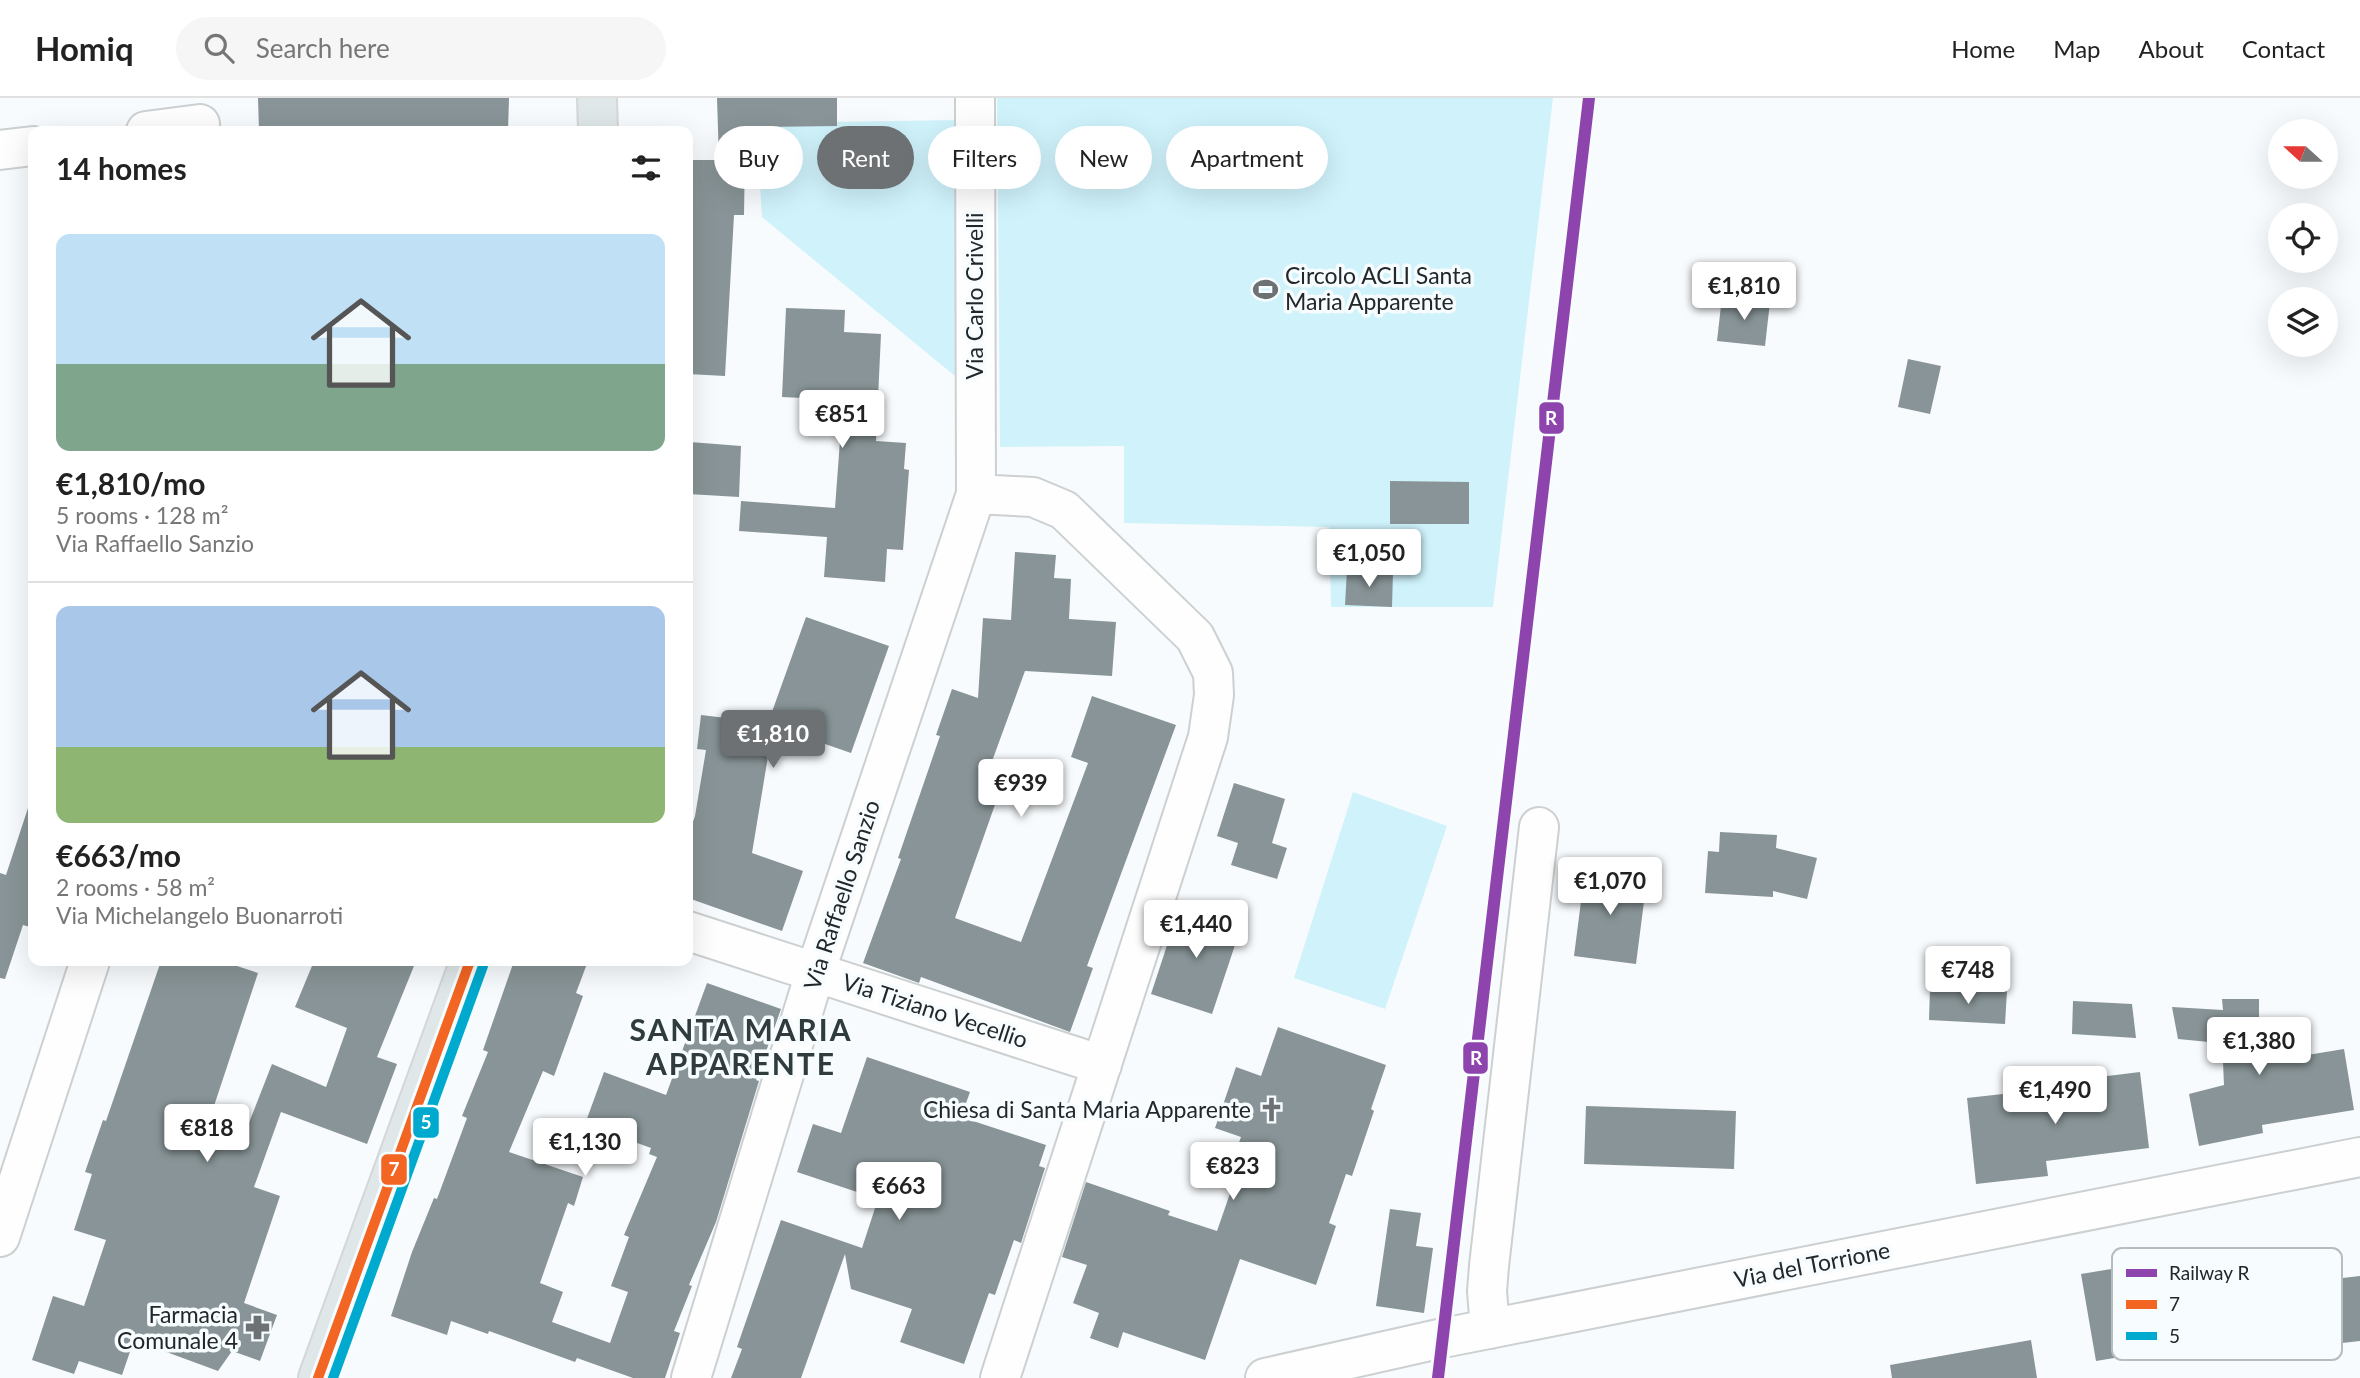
<!DOCTYPE html>
<html lang="en">
<head>
<meta charset="utf-8">
<style>
  body { margin:0; font-family:Lato,sans-serif; background:#f6f6f6; color:#222; height:100vh; display:flex; flex-direction:column; font-size:26px; white-space:nowrap }
  * { box-sizing:border-box; margin:0 }
  p { font-size:23px; color:#767676 }
  .icon { flex:none; width:38px; height:38px; fill:none; stroke:currentColor; stroke-width:2; stroke-linecap:round; stroke-linejoin:round }
  .map { position:relative; flex:1; overflow:hidden }
  .side { position:absolute; left:28px; top:28px; width:665px; height:840px; display:flex; flex-direction:column; background:#fff; border-radius:14px; box-shadow:0 7px 28px #0002 }
  .side>* { flex:none }
  .guide { position:absolute; left:714px; top:28px; width:665px; height:63px; display:flex; gap:14px }
  .needle { width:46px; rotate:291deg }
  .controls { position:absolute; left:2268px; top:21px; display:grid; gap:14px }
  .controls a { display:grid; place-items:center; width:70px; height:70px; border-radius:50%; background:#fff; box-shadow:0 7px 28px #0002; font-size:35px }
  .price { position:absolute; translate:-50% -60px; padding:0 16px; border-radius:7px; background:#fff; color:#222; font-size:23px; line-height:46px; filter:drop-shadow(0 2px 4px #0008) }
  .price::after { content:''; position:absolute; left:50%; top:42px; width:21px; height:16px; margin-left:-10px; background:inherit; clip-path:polygon(0 0,100% 0,50% 100%) }
  .price.active { background:#6d7173; color:#fff }
  ul { padding:0; list-style:none }
  li { display:grid; align-content:center; gap:14px; height:371px; padding:0 28px }
  li+li { border-top:2px solid #e0e0e0 }
  li span { display:grid; place-items:center; height:217px; border-radius:14px; color:#555 }
  li>.icon { margin-inline-start:auto }
  span .icon { width:126px; height:126px; fill:#fffc; stroke-width:1 }
  li b { font-size:30px }
  h2 { display:flex; justify-content:space-between; align-items:center; height:84px; padding:0 28px; font-size:30px }
  .tag { padding:0 24px; border-radius:32px; background:#fff; box-shadow:0 7px 28px #0002; font-size:24px; line-height:63px }
  .tag.active { background:#6d7173; color:#fff }
  header { display:flex; align-items:center; gap:42px; box-sizing:border-box; height:98px; padding:0 35px; background:#fff; border-bottom:2px solid #e0e0e0 }
  header strong { font-size:33px }
  nav { display:flex; gap:38px; margin-inline-start:auto; font-size:24px }
  .search { width:490px; height:63px; background:#f6f6f6; display:flex; align-items:center; gap:18px; box-sizing:border-box; padding:0 24px; border-radius:38px; color:#767676; font-size:26px }
  .map>svg:first-child { display:block }
  .green { fill:#cff2fb }
  .building { fill:#889497 }
  .lines { fill:none; stroke-linecap:round; stroke-linejoin:round }
  .minor-casing { stroke:#ccd0d1; stroke-width:42 }
  .major-casing { stroke:#d5d6d8; stroke-width:42 }
  .minor { stroke:#fefeff; stroke-width:38 }
  .major { stroke:#dfe7e9; stroke-width:38 }
  .bus-1-casing { stroke:#f7fcfe; stroke-width:16 }
  .bus-2-casing { stroke:#f7fcfe; stroke-width:16 }
  .bus-1 { stroke:#f26522; stroke-width:10 }
  .bus-2 { stroke:#00a9ce; stroke-width:10 }
  .rail-1-casing { stroke:#f7fcfe; stroke-width:18 }
  .rail-1 { stroke:#8e44ad; stroke-width:12 }
  .labels { text-anchor:middle; stroke-width:7; stroke-linejoin:round; paint-order:stroke }
  .poi-label { font-size:23px; fill:#222729; stroke:#f7fcfe; text-anchor:end }
  .street-label { font-size:23px; fill:#222729; stroke:#f7fcfe }
  .district-label { font-size:30px; font-weight:bold; letter-spacing:2px; fill:#303b3e; stroke:#f7fcfe }
  .key { fill:#f7fcfe; stroke:#b7bcbe; stroke-width:2 }
  .key-label { font-size:19px; fill:#222729 }
  .line-badge { stroke:#f7fcfe; stroke-width:2.5 }
  .badge-label { font-size:19px; text-anchor:middle; font-weight:bold; fill:#fff }
</style>
</head>
<body>
<header>
<strong>Homiq</strong>
<div class="search"><svg class="icon" aria-label="search" viewBox="0 0 24 24"><circle cx="10" cy="10" r="6"/><path d="M15 15l6 6"/></svg>Search here</div>
<nav><a>Home</a><a>Map</a><a>About</a><a>Contact</a></nav>
</header>
<div class="map">
<svg width="2360" height="1280" viewBox="0 0 2360 1280">
  <rect width="100%" height="100%" fill="#f8fbfd"/>
  <path class="green" d="M997,0H1553L1493,509H1331L1329,429L1124,425V348L1000,349Z
    M959,22L961,283L762,119L756,25Z
    M1353,694L1447,728L1385,911L1294,880Z"/>
  <path class="building" d="M258,0H509L508,33H259Z
    M717,0H837V28L755,29V57H745L744,117H734L725,278L688,276V62H719Z
    M1722,199L1770,204L1765,248L1717,243Z
    M786,210L845,212L844,234L881,236L876,343L906,345L904,371L909,372L903,452L887,451L885,484L824,479L827,439L739,433L741,403L835,410L843,302L782,299Z
    M1908,261L1941,268L1930,316L1898,309Z
    M690,344L741,348L739,399L688,396Z
    M1390,383L1469,384V426H1390Z
    M1015,454L1056,457L1054,480L1071,481L1069,521L1116,524L1112,578L1025,573L980,696L997,701L955,820L1021,844L1088,665L1071,659L1092,598L1176,627L1087,868L1093,870L1070,934L921,879L919,885L863,865L901,761L898,760L940,638L936,637L952,591L978,600L983,520L1011,522Z
    M1347,472L1393,474L1392,509L1345,507Z
    M806,519L889,548L851,655L773,628L752,755L803,773L782,833L688,800V738L695,718L706,652L697,651L701,617L768,625Z
    M1234,685L1285,701L1272,745L1287,750L1277,781L1231,767L1238,745L1217,738Z
    M28,710H33V830L23,827L5,881L0,880V775L6,777Z
    M1720,734L1777,737L1776,750L1817,760L1807,801L1773,793V799L1705,795L1708,753L1719,754Z
    M1585,772L1647,780L1636,866L1574,858Z
    M1180,808L1241,829L1212,916L1151,896Z
    M161,863H238L237,868L258,875L211,1017L247,1030L272,966L326,989L347,930L295,909L314,863H416L377,959L397,966L367,1046L281,1014L254,1089L280,1098L244,1205L277,1217L260,1263L232,1253L218,1273L134,1242L122,1277L79,1263L74,1276L32,1262L53,1198L84,1208L106,1142L74,1132L92,1076L85,1074L103,1022L106,1023Z
    M514,863H588L576,895L583,898L554,978L543,973L509,1054L583,1079L574,1108L568,1105L540,1185L563,1194L552,1224L610,1245L628,1194L611,1188L629,1139L624,1137L657,1059L649,1056L651,1050L585,1026L604,974L666,997L707,885L781,911L756,982L759,983L716,1124L689,1187L692,1188L674,1233L680,1235L665,1280H633L577,1260L575,1264L489,1233L488,1236L451,1223L447,1237L391,1218L412,1154L434,1100L437,1101L467,1020L462,1018L488,954L483,952Z
    M1930,890L2007,893L2005,926L1929,922Z
    M2222,901H2259V965L2344,951L2354,1012L2262,1027L2263,1035L2199,1048L2189,996L2224,987L2223,964L2230,963V946L2178,941L2172,909L2223,912Z
    M2073,903L2132,906L2136,940L2072,936Z
    M1278,929L1386,967L1371,1011L1374,1013L1352,1078L1346,1076L1329,1125L1336,1128L1316,1187L1240,1161L1205,1262L1123,1234L1118,1250L1090,1240L1099,1215L1073,1205L1087,1167L1062,1159L1086,1084L1170,1113L1168,1117L1217,1133L1235,1081L1227,1078L1241,1039L1215,1030L1236,969L1261,978Z
    M867,959L970,994L961,1019L1046,1047L1039,1068L1045,1070L1021,1145L1014,1142L995,1197L989,1195L964,1266L900,1244L912,1211L851,1191L845,1156L801,1280H731L742,1251L737,1249L781,1122L862,1150L878,1101L797,1074L813,1026L841,1035Z
    M2140,974L2149,1050L2046,1063L2048,1078L1976,1086L1967,1000L2083,987V981Z
    M1586,1008L1736,1013L1734,1071L1584,1066Z
    M1390,1111L1421,1115L1416,1148L1433,1150L1424,1215L1376,1208Z
    M2271,1160L2285,1223L2174,1247L2175,1250L2096,1263L2081,1176L2160,1163L2164,1184Z
    M2360,1178V1243L2333,1246L2325,1182Z
    M2031,1242L2037,1280H1892L1890,1267Z"/>
  <g class="lines">
    <defs>
      <path id="minor" d="M146,33L200,26
        M0,52L33,48
        M976,396L1033,399L1064,412L1195,539L1213,575L1214,597L1208,639L1000,1280
        M688,833L1102,967
        M0,1139L90,863
        M1490,1231L1487,1193L1489,1168L1539,729
        M691,1280L815,875L976,396L975,0
        M1265,1280L1443,1240L2360,1059"/>
      <path id="major" d="M597,0L598,33
        M318,1280L470,863"/>
    </defs>
    <use href="#minor" class="minor-casing"/>
    <use href="#major" class="major-casing"/>
    <use href="#minor" class="minor"/>
    <use href="#major" class="major"/>
    <defs>
      <path id="bus-1" d="M318,1280L470,863"/>
      <path id="bus-2" d="M333,1280L483,868"/>
    </defs>
    <use href="#bus-1" class="bus-1-casing"/>
    <use href="#bus-2" class="bus-2-casing"/>
    <use href="#bus-1" class="bus-1"/>
    <use href="#bus-2" class="bus-2"/>
    <defs>
      <path id="rail-1" d="M1438,1280L1589,0"/>
    </defs>
    <use href="#rail-1" class="rail-1-casing"/>
    <use href="#rail-1" class="rail-1"/>
  </g>
  <defs>
    <symbol id="stadium-bare" viewBox="-9 -9 18 18"><path d="M0-5a6.5 5 0 1 0 0 10a6.5 5 0 1 0 0-10ZM-3.5-1.8h7v3.6h-7Z" fill="#6d7173" stroke="#f7fcfe" stroke-width="2.5" paint-order="stroke"/></symbol>
    <symbol id="church-bare" viewBox="-9 -9 18 18"><path d="M-1.2-6h2.4v3.5h3.3v2.4h-3.3V6h-2.4V-.1h-3.3v-2.4h3.3Z" fill="#6d7173" stroke="#f7fcfe" stroke-width="2.5" paint-order="stroke"/></symbol>
    <symbol id="pharmacy-bare" viewBox="-9 -9 18 18"><path d="M-2-6h4v4h4v4h-4v4h-4v-4h-4v-4h4Z" fill="#6d7173" stroke="#f7fcfe" stroke-width="2.5" paint-order="stroke"/></symbol>
  </defs>
  <g fill-rule="evenodd">
    <use href="#stadium-bare" x="1248" y="174" width="35" height="35"/>
    <use href="#church-bare" x="1254" y="994" width="35" height="35"/>
    <use href="#pharmacy-bare" x="240" y="1212" width="35" height="35"/>
  </g>
  <g class="labels">
    <g class="poi-label">
      <text x="1285" y="186" text-anchor="start">Circolo ACLI Santa<tspan x="1285" dy="26">Maria Apparente</tspan></text>
      <text x="1251" y="1020">Chiesa di Santa Maria Apparente</text>
      <text x="238" y="1225">Farmacia<tspan x="238" dy="26">Comunale 4</tspan></text>
    </g>
    <g class="street-label">
      <text transform="translate(975 198) rotate(-90)" y="8">Via Carlo Crivelli</text>
      <text transform="translate(842 797) rotate(-72)" y="8">Via Raffaello Sanzio</text>
      <text transform="translate(935 913) rotate(18)" y="8">Via Tiziano Vecellio</text>
      <text transform="translate(1812 1167) rotate(-11)" y="8">Via del Torrione</text>
    </g>
    <g class="district-label">
      <text x="741" y="943">SANTA MARIA<tspan x="741" dy="34">APPARENTE</tspan></text>
    </g>
  </g>
  <rect x="2112" y="1150" width="230" height="112" rx="10" class="key"/>
  <rect x="2126" y="1171" width="31" height="8" fill="#8e44ad"/>
  <rect x="2126" y="1202" width="31" height="9" fill="#f26522"/>
  <rect x="2126" y="1234" width="31" height="8" fill="#00a9ce"/>
  <g class="key-label">
    <text x="2169" y="1182">Railway R</text>
    <text x="2169" y="1213">7</text>
    <text x="2169" y="1245">5</text>
  </g>
  <g class="line-badge">
    <rect x="1538" y="303" width="27" height="34" rx="7" fill="#8e44ad"/>
    <rect x="1462" y="943" width="27" height="34" rx="7" fill="#8e44ad"/>
    <rect x="412" y="1008" width="28" height="33" rx="7" fill="#00a9ce"/>
    <rect x="380" y="1055" width="28" height="33" rx="7" fill="#f26522"/>
  </g>
  <g class="badge-label">
    <text x="1551" y="327">R</text>
    <text x="1476" y="967">R</text>
    <text x="426" y="1031">5</text>
    <text x="394" y="1078">7</text>
  </g>
</svg>
<div class="controls">
<a><svg class="needle" viewBox="-14 -14 28 28"><path d="M0-13l5 13h-10z" fill="#e53935"/><path d="M0 13l5-13h-10z" fill="#767676"/></svg></a>
<a><svg class="icon" aria-label="locate" viewBox="0 0 24 24"><circle cx="12" cy="12" r="6"/><path d="M12 2v4M12 18v4M2 12h4M18 12h4"/></svg></a>
<a><svg class="icon" aria-label="layers" viewBox="0 0 24 24"><path d="M12 4l9 5-9 5-9-5zM3 14l9 5 9-5"/></svg></a>
</div>
<b class="price" style="left:1744px;top:224px">€1,810</b>
<b class="price" style="left:842px;top:352px">€851</b>
<b class="price" style="left:1369px;top:491px">€1,050</b>
<b class="price active" style="left:773px;top:672px">€1,810</b>
<b class="price" style="left:1021px;top:721px">€939</b>
<b class="price" style="left:1610px;top:819px">€1,070</b>
<b class="price" style="left:1196px;top:862px">€1,440</b>
<b class="price" style="left:1968px;top:908px">€748</b>
<b class="price" style="left:2259px;top:979px">€1,380</b>
<b class="price" style="left:2055px;top:1028px">€1,490</b>
<b class="price" style="left:207px;top:1066px">€818</b>
<b class="price" style="left:585px;top:1080px">€1,130</b>
<b class="price" style="left:1233px;top:1104px">€823</b>
<b class="price" style="left:899px;top:1124px">€663</b>
<div class="guide">
<a class="tag">Buy</a>
<a class="tag active">Rent</a>
<a class="tag">Filters</a>
<a class="tag">New</a>
<a class="tag">Apartment</a>
</div>
<section class="side">
<h2>14 homes<svg class="icon" aria-label="filters" viewBox="0 0 24 24"><path d="M4 7h16M4 17h16"/><circle cx="9" cy="7" r="2"/><circle cx="15" cy="17" r="2"/></svg></h2>
<ul>
<li><span style="background:linear-gradient(#bfe0f5 60%,#7fa58c 0)"><svg class="icon" aria-label="home" viewBox="0 0 24 24"><path d="M3 11l9-7 9 7M6 9v11h12V9"/></svg></span><div><b>€1,810/mo</b><p>5 rooms · 128 m²</p><p>Via Raffaello Sanzio</p></div></li>
<li><span style="background:linear-gradient(#a9c7e8 65%,#8fb573 0)"><svg class="icon" aria-label="home" viewBox="0 0 24 24"><path d="M3 11l9-7 9 7M6 9v11h12V9"/></svg></span><div><b>€663/mo</b><p>2 rooms · 58 m²</p><p>Via Michelangelo Buonarroti</p></div></li>
</ul>
</section>
</div>
</body>
</html>
